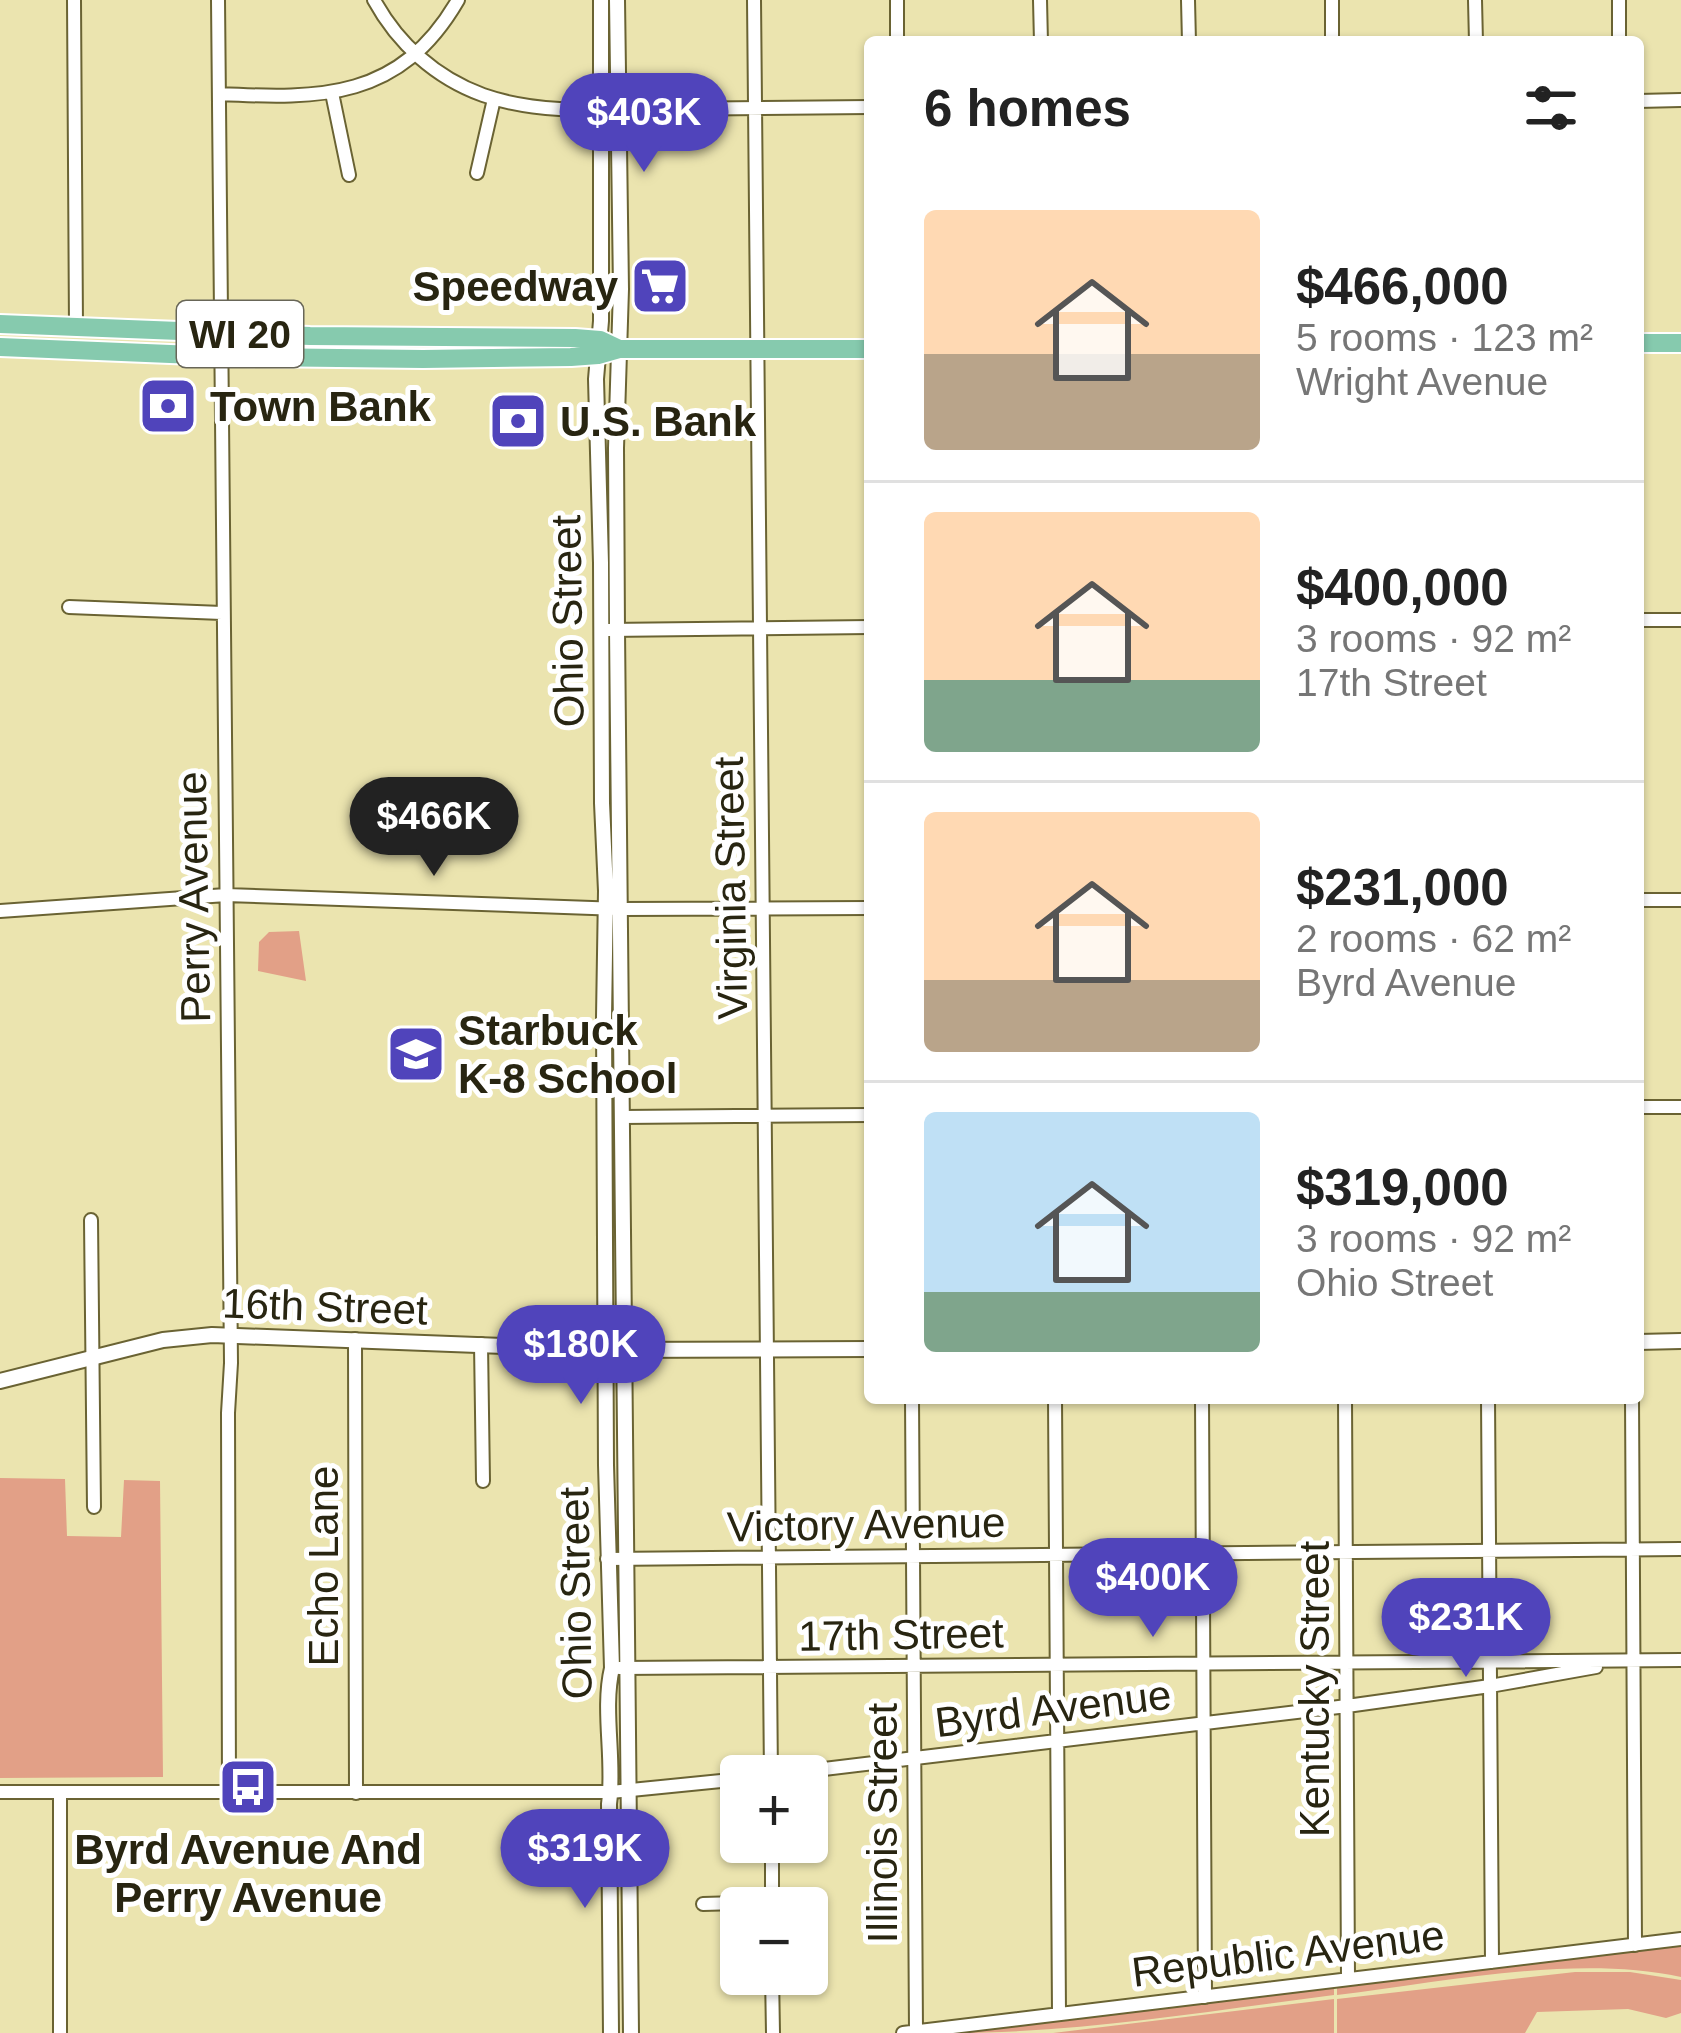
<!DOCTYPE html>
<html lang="en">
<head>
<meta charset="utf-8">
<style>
  body { margin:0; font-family:Helvetica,sans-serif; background:#f2f2f2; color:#222; height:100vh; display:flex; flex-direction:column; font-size:45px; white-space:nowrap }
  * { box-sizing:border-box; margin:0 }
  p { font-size:39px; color:#767676 }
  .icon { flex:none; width:66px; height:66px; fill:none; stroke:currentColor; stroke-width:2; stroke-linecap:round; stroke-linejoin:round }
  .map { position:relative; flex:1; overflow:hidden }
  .panel { position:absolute; left:864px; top:36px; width:780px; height:1368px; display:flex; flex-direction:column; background:#fff; border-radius:12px; box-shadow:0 3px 9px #0004 }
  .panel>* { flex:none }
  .tools { position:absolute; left:720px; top:1755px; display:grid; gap:24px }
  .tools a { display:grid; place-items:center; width:108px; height:108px; border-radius:12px; background:#fff; box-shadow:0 3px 9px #0004; font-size:60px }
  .price { position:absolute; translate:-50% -102px; padding:0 27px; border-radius:42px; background:#5044bb; color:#fff; font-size:39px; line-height:78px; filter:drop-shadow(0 3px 6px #0008) }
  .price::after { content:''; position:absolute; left:50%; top:72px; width:36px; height:27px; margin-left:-18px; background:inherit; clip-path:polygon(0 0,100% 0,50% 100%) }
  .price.selected { background:#222; color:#fff }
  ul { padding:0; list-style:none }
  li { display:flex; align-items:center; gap:36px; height:300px; padding:0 60px }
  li+li { border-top:3px solid #e0e0e0 }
  li span { display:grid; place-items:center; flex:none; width:336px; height:240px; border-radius:12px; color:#555 }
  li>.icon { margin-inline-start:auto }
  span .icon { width:144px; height:144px; fill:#fffc; stroke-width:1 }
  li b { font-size:51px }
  h2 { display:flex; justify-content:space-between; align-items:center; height:144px; padding:0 60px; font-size:51px }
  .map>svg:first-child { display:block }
  .green { fill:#e2a087 }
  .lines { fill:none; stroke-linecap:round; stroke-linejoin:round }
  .minor-casing { stroke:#6a6333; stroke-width:16 }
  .tertiary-casing { stroke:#6a6333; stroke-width:18 }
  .primary-casing { stroke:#fff; stroke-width:22 }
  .minor { stroke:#fff; stroke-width:12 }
  .tertiary { stroke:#fff; stroke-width:14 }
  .primary { stroke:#86caae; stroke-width:18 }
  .labels { text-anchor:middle; stroke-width:10; stroke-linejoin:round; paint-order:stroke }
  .shield { fill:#fff; stroke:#686658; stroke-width:3 }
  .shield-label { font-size:39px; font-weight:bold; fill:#282511 }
  .poi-label { font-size:42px; font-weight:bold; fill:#282511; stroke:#fff; text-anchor:start }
  .street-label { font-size:42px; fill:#282511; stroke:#fff }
</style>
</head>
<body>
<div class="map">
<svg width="1681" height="2033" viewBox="0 0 1681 2033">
  <rect width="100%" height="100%" fill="#ebe4af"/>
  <path class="green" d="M299,931L306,981L258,971L259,942L269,932Z
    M0,1478L65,1479L67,1536L121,1537L124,1480L160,1481L163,1777L0,1778Z
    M1681,1945V1977C1575,1954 1444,1982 1337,1995V1986Z
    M1575,1972H1630L1681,1980V2013L1666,2018L1628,2009L1537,2012L1525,2033H1337V1999Z
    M1334,1987V1995C1207,2011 1079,2033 952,2033Z
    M1334,1999V2033H1053Z"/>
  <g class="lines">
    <defs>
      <path id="minor" d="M74,0L76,327
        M218,0L231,1363L228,1413L229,1793
        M374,0C398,44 436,78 483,95C537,114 601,110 657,109C728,109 799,108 870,107
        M754,0L771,1776
        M897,0V42
        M1040,0L1041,42
        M1188,0L1189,42
        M1332,0V42
        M1475,0L1476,42
        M1619,0V42
        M332,93L349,175
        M219,94C321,99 400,100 458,0
        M1638,101L1681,100
        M477,173L494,99
        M69,607L222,613
        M1638,620H1681
        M607,630L870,627
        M1638,900H1681
        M0,911L226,895L620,909L870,908
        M1638,1107H1681
        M622,1117L870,1115
        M91,1220L94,1507
        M355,1339L356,1793
        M481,1344L483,1481
        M912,1398L916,2031
        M1055,1398L1059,2014
        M1202,1398L1205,1997
        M1345,1398L1348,1979
        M1488,1398L1492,1962
        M1632,1398L1635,1945
        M607,1559L1681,1549
        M619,1668L1681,1660
        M766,1776L1347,1706L1490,1686L1596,1667
        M0,1792H611L741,1779
        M60,1792V2033
        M772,1842V1907
        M703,1904L772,1902
        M772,1974L773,2033
        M903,2033L1681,1939"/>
      <path id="tertiary" d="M601,0V321L596,379L601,563L602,803L606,891L604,1017L606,1465L612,1668C602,1710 615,1760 609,1804L611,2033
        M617,0L621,289L616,448L617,630L631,2033
        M1638,1342L1681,1341
        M0,1381L163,1340L212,1335L606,1350L870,1349"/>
      <path id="primary" d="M0,324L310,336L575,338L600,340L619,349
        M1638,343H1681
        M0,347L243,357L423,359L571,357L598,355L619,349H870"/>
    </defs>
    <use href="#minor" class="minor-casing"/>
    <use href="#tertiary" class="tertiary-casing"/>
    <use href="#primary" class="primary-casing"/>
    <use href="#minor" class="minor"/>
    <use href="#tertiary" class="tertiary"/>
    <use href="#primary" class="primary"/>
  </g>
  <defs>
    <symbol id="supermarket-square" viewBox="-11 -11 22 22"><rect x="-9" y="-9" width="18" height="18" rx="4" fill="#5044bb" stroke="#fff"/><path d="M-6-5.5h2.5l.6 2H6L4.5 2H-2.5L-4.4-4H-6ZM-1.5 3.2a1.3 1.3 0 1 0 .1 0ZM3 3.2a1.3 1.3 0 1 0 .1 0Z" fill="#fff"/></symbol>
    <symbol id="bank-square" viewBox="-11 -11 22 22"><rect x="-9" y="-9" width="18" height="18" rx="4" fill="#5044bb" stroke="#fff"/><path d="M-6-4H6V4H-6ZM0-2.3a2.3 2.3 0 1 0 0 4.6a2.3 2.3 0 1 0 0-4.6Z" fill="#fff"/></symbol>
    <symbol id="school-square" viewBox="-11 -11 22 22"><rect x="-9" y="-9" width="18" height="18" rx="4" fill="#5044bb" stroke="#fff"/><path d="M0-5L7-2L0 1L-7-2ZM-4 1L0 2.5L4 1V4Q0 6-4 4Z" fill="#fff"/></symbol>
    <symbol id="bus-square" viewBox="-11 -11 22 22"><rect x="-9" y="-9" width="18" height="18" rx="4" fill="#5044bb" stroke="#fff"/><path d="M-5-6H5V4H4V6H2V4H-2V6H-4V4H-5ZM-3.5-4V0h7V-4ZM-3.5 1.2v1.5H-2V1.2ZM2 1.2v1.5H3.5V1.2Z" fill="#fff"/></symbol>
  </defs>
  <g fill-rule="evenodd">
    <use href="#supermarket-square" x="627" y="253" width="66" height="66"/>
    <use href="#bank-square" x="135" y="373" width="66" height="66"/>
    <use href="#bank-square" x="485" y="388" width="66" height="66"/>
    <use href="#school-square" x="383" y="1021" width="66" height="66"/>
    <use href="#bus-square" x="215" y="1754" width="66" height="66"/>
  </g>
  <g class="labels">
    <rect class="shield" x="177" y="301" width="126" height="66" rx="9"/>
    <g class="shield-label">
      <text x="240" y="348">WI 20</text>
    </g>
    <g class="poi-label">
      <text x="618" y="301" text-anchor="end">Speedway</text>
      <text x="210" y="421">Town Bank</text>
      <text x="560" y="436">U.S. Bank</text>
      <text x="458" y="1045">Starbuck<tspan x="458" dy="48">K-8 School</tspan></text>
      <text x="248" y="1864" text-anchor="middle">Byrd Avenue And<tspan x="248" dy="48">Perry Avenue</tspan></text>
    </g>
    <g class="street-label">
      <text transform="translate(567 621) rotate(-91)" y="15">Ohio Street</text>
      <text transform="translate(730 888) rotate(-91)" y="15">Virginia Street</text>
      <text transform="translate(193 897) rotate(-91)" y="15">Perry Avenue</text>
      <text transform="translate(325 1306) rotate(2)" y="15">16th Street</text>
      <text transform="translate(866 1524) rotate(-1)" y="15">Victory Avenue</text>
      <text transform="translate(323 1566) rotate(-90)" y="15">Echo Lane</text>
      <text transform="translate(575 1593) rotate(-91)" y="15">Ohio Street</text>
      <text transform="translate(901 1634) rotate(-1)" y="15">17th Street</text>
      <text transform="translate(1314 1689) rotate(-90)" y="15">Kentucky Street</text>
      <text transform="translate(1053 1708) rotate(-7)" y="15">Byrd Avenue</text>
      <text transform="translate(882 1823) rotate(-90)" y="15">Illinois Street</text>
      <text transform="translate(1288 1953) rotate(-7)" y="15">Republic Avenue</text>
    </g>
  </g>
</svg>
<div class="tools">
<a>+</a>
<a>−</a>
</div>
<b class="price" style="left:644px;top:175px">$403K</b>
<b class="price selected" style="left:434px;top:879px">$466K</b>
<b class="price" style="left:581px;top:1407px">$180K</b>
<b class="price" style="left:1153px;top:1640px">$400K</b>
<b class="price" style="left:1466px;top:1680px">$231K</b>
<b class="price" style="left:585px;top:1911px">$319K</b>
<section class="panel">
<h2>6 homes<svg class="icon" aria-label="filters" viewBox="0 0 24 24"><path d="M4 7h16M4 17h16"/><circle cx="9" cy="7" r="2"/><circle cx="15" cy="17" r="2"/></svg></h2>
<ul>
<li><span style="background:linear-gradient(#ffd9b3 60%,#b9a48a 0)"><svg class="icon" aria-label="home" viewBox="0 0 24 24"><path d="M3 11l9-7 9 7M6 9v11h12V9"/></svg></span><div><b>$466,000</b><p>5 rooms · 123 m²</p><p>Wright Avenue</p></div></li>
<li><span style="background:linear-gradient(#ffd9b3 70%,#7fa58c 0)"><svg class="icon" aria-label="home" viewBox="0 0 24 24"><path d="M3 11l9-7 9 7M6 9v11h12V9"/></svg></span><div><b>$400,000</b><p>3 rooms · 92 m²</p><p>17th Street</p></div></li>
<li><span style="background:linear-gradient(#ffd9b3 70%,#b9a48a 0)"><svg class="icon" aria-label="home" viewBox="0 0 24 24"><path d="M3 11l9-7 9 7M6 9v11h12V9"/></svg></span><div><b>$231,000</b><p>2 rooms · 62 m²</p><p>Byrd Avenue</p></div></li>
<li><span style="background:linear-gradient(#bfe0f5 75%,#7fa58c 0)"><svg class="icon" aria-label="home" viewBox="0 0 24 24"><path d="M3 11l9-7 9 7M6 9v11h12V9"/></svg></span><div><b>$319,000</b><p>3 rooms · 92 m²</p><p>Ohio Street</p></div></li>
</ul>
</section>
</div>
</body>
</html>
